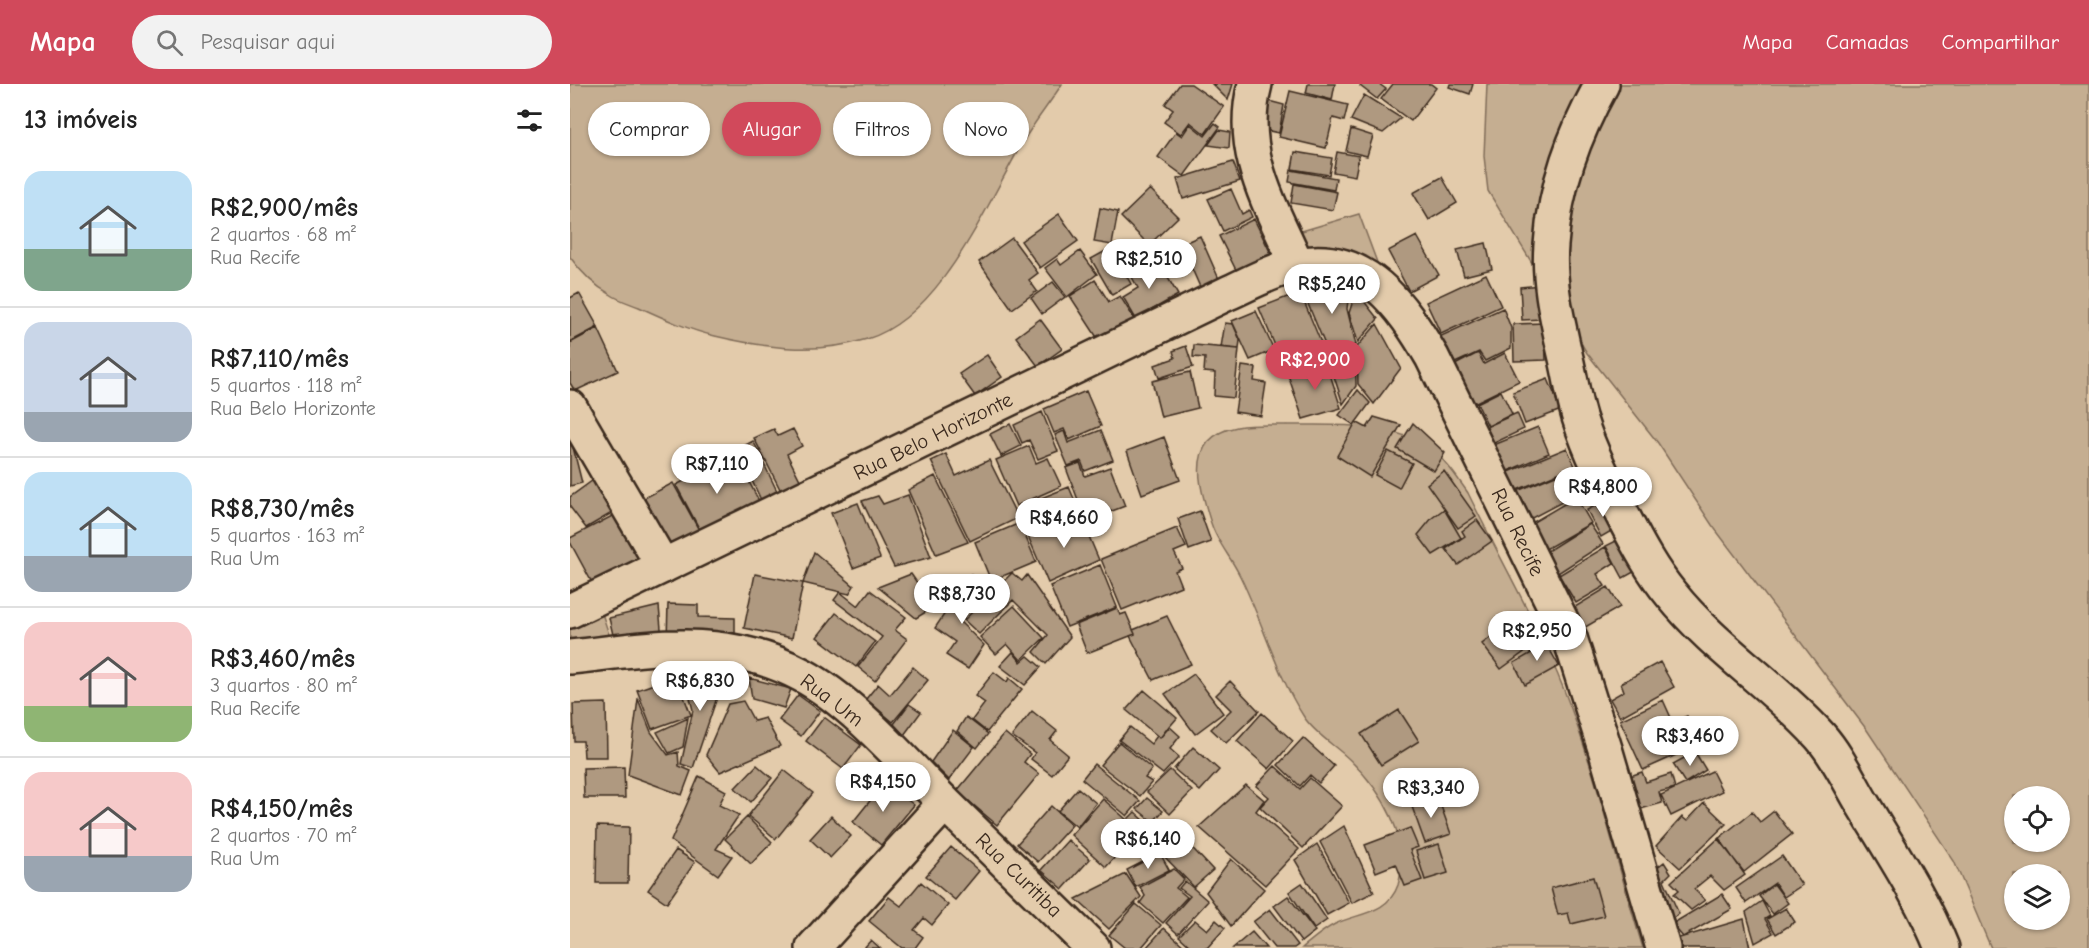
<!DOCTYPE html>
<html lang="pt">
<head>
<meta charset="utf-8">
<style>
  body { margin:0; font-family:"Comic Neue",sans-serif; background:#f2f2f2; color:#222; height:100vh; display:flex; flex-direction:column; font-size:22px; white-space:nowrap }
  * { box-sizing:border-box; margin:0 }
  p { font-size:20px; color:#767676 }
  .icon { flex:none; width:33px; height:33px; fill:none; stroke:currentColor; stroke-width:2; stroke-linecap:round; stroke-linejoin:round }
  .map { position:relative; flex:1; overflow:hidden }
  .side { display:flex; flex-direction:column; background:#fff; width:570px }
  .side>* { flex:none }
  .banner { position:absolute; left:18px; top:18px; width:570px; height:54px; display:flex; gap:12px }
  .controls { position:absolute; left:1434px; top:702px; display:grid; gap:12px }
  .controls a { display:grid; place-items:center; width:66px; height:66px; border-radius:50%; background:#fff; box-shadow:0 2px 4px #0004; font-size:30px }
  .price { position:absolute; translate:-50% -51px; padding:0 14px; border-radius:21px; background:#fff; color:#222; font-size:20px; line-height:39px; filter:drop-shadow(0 2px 3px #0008) }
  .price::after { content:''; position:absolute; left:50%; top:36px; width:18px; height:14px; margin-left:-9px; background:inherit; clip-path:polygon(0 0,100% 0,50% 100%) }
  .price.selected { background:#d1495b; color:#fff }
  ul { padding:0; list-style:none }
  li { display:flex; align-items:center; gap:18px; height:150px; padding:0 24px }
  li+li { border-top:2px solid #e0e0e0 }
  li span { display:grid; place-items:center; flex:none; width:168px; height:120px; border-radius:18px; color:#555 }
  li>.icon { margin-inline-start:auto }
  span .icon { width:72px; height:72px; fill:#fffc; stroke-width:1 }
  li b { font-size:26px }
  h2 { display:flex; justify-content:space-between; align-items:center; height:72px; padding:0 24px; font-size:26px }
  .pill { padding:0 21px; border-radius:27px; background:#fff; box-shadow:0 2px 4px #0004; font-size:21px; line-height:54px }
  .pill.selected { background:#d1495b; color:#fff }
  header { display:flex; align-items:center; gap:36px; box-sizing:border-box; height:84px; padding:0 30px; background:#d1495b; color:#fff }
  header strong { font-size:28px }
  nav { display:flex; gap:33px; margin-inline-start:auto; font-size:21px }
  .search { width:420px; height:54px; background:#f2f2f2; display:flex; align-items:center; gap:15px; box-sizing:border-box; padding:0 21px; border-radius:33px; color:#767676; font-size:22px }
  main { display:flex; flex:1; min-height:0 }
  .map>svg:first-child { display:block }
  .green { fill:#c5ae91; stroke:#806c58; stroke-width:1.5; fill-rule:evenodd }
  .building { fill:#af9980; stroke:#3b2a1e; stroke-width:1.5 }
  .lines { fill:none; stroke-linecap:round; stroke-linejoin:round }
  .minor-casing { stroke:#3b2a1e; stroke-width:38 }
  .tertiary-casing { stroke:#3b2a1e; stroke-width:38 }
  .minor { stroke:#e3cbab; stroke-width:33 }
  .tertiary { stroke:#e3cbab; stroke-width:33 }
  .labels { text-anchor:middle; stroke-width:5; stroke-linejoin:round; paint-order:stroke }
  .street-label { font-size:21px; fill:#3b2a1e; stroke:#e3cbab }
</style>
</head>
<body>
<header>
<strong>Mapa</strong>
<div class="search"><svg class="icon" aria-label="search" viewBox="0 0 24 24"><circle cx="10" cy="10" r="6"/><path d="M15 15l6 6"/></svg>Pesquisar aqui</div>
<nav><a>Mapa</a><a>Camadas</a><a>Compartilhar</a></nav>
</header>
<main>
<section class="side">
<h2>13 imóveis<svg class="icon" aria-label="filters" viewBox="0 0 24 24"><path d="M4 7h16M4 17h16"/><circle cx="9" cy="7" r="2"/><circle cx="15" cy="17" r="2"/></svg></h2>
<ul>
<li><span style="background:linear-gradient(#bfe0f5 65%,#7fa58c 0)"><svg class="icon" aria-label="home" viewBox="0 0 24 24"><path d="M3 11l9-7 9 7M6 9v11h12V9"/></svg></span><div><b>R$2,900/mês</b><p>2 quartos · 68 m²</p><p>Rua Recife</p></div></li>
<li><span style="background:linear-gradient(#c9d6e8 75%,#9aa5b1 0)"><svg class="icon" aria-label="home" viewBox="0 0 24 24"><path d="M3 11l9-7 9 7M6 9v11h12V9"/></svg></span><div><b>R$7,110/mês</b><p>5 quartos · 118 m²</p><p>Rua Belo Horizonte</p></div></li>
<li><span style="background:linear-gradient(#bfe0f5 70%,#9aa5b1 0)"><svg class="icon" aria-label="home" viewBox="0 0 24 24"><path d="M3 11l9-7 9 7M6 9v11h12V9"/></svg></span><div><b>R$8,730/mês</b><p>5 quartos · 163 m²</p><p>Rua Um</p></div></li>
<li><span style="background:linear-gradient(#f6c9c9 70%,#8fb573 0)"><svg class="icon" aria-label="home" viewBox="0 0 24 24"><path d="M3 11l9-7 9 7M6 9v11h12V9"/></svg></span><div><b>R$3,460/mês</b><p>3 quartos · 80 m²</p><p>Rua Recife</p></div></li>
<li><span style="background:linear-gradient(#f6c9c9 70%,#9aa5b1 0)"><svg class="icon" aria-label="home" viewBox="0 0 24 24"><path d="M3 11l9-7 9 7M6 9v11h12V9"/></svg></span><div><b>R$4,150/mês</b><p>2 quartos · 70 m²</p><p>Rua Um</p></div></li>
</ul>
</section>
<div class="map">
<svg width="1519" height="864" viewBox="0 0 1519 864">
  <rect width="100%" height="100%" fill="#e3cbab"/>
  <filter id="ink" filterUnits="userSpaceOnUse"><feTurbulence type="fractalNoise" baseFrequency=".0167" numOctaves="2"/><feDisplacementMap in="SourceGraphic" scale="12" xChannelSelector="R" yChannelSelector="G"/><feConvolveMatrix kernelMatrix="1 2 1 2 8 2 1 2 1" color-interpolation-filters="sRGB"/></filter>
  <g filter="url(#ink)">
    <path class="green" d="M0,0H492C480,19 465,37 454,56C417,119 372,232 297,255C246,271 196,264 145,252C119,246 93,234 69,223C59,219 48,216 40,210C25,202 10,187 0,173Z
      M917,0H1519V864H1421L1384,777L1297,646L1142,441L1088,359L1017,269L918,107L914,72ZM1444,712H1490V758H1444ZM1444,790H1490V836H1444Z
      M789,130L818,208L715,152Z
      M707,341C756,342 816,335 859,364C875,375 887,393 898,409C930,475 967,538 994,606C1027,690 1046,778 1073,864H732C743,855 753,846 765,840C788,829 818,830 828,801C842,755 812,707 780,676C766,662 745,650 734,633C706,590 693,538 670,492C663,477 652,464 645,449C640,439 637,426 634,415C629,397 626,373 638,358C654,339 685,341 707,341Z
      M28,517L44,566L0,567V535Z"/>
    <path class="building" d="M610,0H621L654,23L635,50L620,38L611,50L594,38L603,26L595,20Z
      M642,0H663L658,16Z
      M738,0H765L762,16L736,9Z
      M792,0H809L816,5L807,15L790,2Z
      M823,0H861L866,4L841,37L811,15Z
      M880,0H903L900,10L879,3Z
      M720,7L778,21L774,37L763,34L756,64L709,53Z
      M794,11L831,34L813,49L781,36Z
      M695,16L714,21L709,49L690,45Z
      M645,39L650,43L614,92L588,73L606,48L612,52L620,40L635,52Z
      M781,45L803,52L797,72L776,67Z
      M649,46L660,48L659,64L638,61Z
      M725,68L762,74L759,91L722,85Z
      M767,68L789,72L785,92L763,88Z
      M663,78L670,97L613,115L607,95Z
      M721,86L766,94L764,106L719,98Z
      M872,93L887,119L859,136L843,109Z
      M724,100L767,108L763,126L721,119Z
      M580,105L608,133L579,161L551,133Z
      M661,105L672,130L679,126L682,133L653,147L638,115Z
      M530,124L548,128L542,161L524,158Z
      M489,130L508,157L470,184L451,157Z
      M684,135L704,176L669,192L649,152Z
      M630,152L649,195L630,203L615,169L608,172L605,163Z
      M847,152L869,191L839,207L818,167Z
      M442,154L468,189L459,196L467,207L442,225L409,178Z
      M916,159L922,185L894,192L887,166Z
      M541,164L561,200L542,211L521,175Z
      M510,167L527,190L497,213L475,184L487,175L491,181Z
      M575,179L580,186L590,180L608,211L566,235L553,213L568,204L559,188Z
      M916,190L931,222L871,250L856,218Z
      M525,196L539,218L550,212L565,236L530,258L500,212Z
      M483,198L495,213L472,230L461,214Z
      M780,198L777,225L786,261L758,268L733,208Z
      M971,201L973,235L952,236L950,203Z
      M786,207L808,235L788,258L779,229Z
      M730,208L752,261L712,278L689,224Z
      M9,209L28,243L0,258V214Z
      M933,224L941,244V264L915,277L909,268L885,279L869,253Z
      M686,227L704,266L680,276L662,237Z
      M470,235L492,265L468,282L446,253Z
      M655,239L663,240L670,256L669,265L651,263Z
      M975,239L976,276L944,277L943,240Z
      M807,240L831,284L804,320L788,300L787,263Z
      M28,244L48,287L5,307L0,299V259Z
      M624,261L669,265L664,314L644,312L645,289L634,288L635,274L623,273Z
      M616,262L623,283L589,294L585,281L605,274L603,267Z
      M785,264L786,302L773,320L757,271Z
      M908,269L914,280L935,269L949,297L902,320L883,282Z
      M417,271L432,293L405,312L389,290Z
      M756,278L771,324L733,335L718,291Z
      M672,282L686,284L684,297L696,299L691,332L665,328Z
      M620,288L628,324L591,333L582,297Z
      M978,295L991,326L955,340L943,308Z
      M788,306L800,319L784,341L769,331Z
      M516,307L531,342L499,356L494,345L484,349L474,325Z
      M931,307L942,330L918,342L907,319Z
      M472,328L488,367L468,375L459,356L452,359L444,341Z
      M947,329L954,345L924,359L916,343Z
      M804,333L831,341L800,393L767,372L786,338L797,344Z
      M843,339L875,369L864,387L827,365Z
      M440,340L451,362L431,372L420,350Z
      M968,343L979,369L931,390L919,363Z
      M204,345L208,352L223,345L232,362L217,370L231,398L211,407L184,354Z
      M531,346L543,376L515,387L511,377L498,382L485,351L494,347L498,359Z
      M0,351L12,399L0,402Z
      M594,353L610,396L572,410L557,367Z
      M183,357L194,377L167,391L157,371Z
      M459,362L466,379L478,374L491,402L446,422L426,376Z
      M997,364L1005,382L942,408L934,390Z
      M818,367L842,379L829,404L805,391Z
      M376,370L386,392L419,376L448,434L400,457L361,377Z
      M154,376L164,396L175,390L191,421L164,435L161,429L130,446L106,401Z
      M510,379L515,392L540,383L555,422L516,437L496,384Z
      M194,380L208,409L191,416L178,388Z
      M1000,385L1011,408L958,436L945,408Z
      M874,387L906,432L888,444L857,400Z
      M365,392L398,458L366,470L338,406Z
      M26,394L47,426L16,444L0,423V413Z
      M103,399L130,448L90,470L63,420Z
      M499,403L510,429L466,446L456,420Z
      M338,411L361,473L324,483L292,417L308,412L313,420Z
      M1006,413L1021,439L974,466L960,440Z
      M1036,416L1050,442L1031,453L1017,426Z
      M288,419L310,474L283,484L261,429Z
      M874,425L891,454L863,471L848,451L862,434Z
      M630,427L641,458L619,466L608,435Z
      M48,429L75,479L26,506L0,458V454Z
      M510,431L529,476L478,499L458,452Z
      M907,436L922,457L888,481L876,465L895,452L892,447Z
      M450,439L466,478L421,497L405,458Z
      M1020,440L1033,460L988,489L974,469Z
      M607,444L616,463L604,468L612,484L605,487L611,502L552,526L531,475Z
      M1054,453L1071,484L1053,494L1036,462Z
      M1035,463L1044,479L1027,490L1035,502L1006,519L989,491Z
      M244,468L284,502L279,510L233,499Z
      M530,481L547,523L497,543L480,502Z
      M442,489L452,497L457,491L500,553L476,580L464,568L478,551L443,516L409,550L394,536Z
      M185,490L233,499L222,554L174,544Z
      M341,490L364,523L346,534L308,503Z
      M401,490L410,496L408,500L414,505L390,538L414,561L398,585L376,571L385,558L365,544Z
      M1038,503L1050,523L1012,545L1000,526Z
      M300,506L336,533L325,546L337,555L305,597L288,583L312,553L264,516L270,508L288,522Z
      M98,520L128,521V533L165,534V557L97,555Z
      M89,522L92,556L45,559L39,534Z
      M444,522L474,554L451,576L437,560L426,570L410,553Z
      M547,524L550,531L556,529L565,550L517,569L506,541Z
      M266,529L305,558L286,583L247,553Z
      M597,532L621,580L583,596L560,552L565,550L563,546Z
      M941,538L961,563L931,585L912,560Z
      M972,552L989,582L955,601L944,579L965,567L960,558Z
      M443,568L451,578L458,572L471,583L455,601L430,582Z
      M1090,578L1104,603L1050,633L1040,615L1054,607L1051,599Z
      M343,583L358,596L323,638L296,615L308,600L320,611Z
      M424,588L437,598L439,594L452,605L417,648L402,636L415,619L405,612Z
      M114,590L154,593L123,684L111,680L123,626Z
      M624,590L653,629L625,650L595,610Z
      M106,592L121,631L82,645L67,606Z
      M179,594L221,605L214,624L182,615Z
      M660,597L689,627L656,659L641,645L661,626L646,611Z
      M574,606L607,634L590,654L556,626Z
      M228,611L250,627L231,652L209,636Z
      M68,615L81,648L98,671L108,668L109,682L121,687L112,711L58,691Z
      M1093,616L1103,638L1117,632L1128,655L1113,662L1115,667L1073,686L1050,636Z
      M173,617L184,637L195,634L210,662L150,688L136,671L158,620Z
      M36,619L37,673H14L13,657H4L3,620Z
      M339,620L351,628L334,651L324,640Z
      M829,626L849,657L811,681L791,650Z
      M462,627L487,647L480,656L498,671L482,691L461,675L465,669L442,652Z
      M692,629L723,657L699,685L667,657Z
      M254,633L291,661L273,685L236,657Z
      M396,633L418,650L407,664L387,647Z
      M118,634L113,663L99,669L87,648Z
      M599,642L610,652L600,665L609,673L593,690L549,656L560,643L581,660L587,652L590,654Z
      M383,646L404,663L379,696L361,678Z
      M435,649L460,670L454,678L469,690L427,741L387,707Z
      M733,654L764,682L749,699L740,691L730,702L708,681Z
      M549,658L582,685L575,694L582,698L570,712L530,681Z
      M623,663L649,686L630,707L604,685Z
      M1125,668L1136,686L1115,699L1103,680Z
      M524,680L570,717L557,732L512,695Z
      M187,681L202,694L181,718L165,704Z
      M705,682L730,705L740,694L772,722L733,764L690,723L699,713L686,702Z
      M54,683L55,714H14L13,684Z
      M214,686L243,709L206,755L178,732Z
      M600,686L622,707L600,730L577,708Z
      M1142,687L1152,707L1101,732L1091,711Z
      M1072,688L1076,698L1101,690L1105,704L1089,708L1092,719L1067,726L1057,693Z
      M129,692L156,707L149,721L169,731L146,765L162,772L148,791L101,757Z
      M315,698L344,721L311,761L283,738Z
      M676,701L694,716L686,727L729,765L695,801L629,743Z
      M508,704L526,719L507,743L488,727Z
      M867,711L881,750L855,759L841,720Z
      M577,714L593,727L583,738L567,725Z
      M533,715L557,736L565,728L577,739L536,783L501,751Z
      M1134,719L1156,740L1110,784L1086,762L1112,733L1117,737Z
      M481,722L502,741L468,778L447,760Z
      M1204,727L1222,750L1174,788L1148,755L1182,728L1190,738Z
      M261,732L281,752L260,774L240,755Z
      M177,733L202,758L181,780L155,755Z
      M27,742L59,743L58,799H26Z
      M774,742L804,808L782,819L750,758Z
      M840,744L848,763L840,766L852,796L835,802L826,780L806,788L795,761Z
      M612,753L643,786L624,803L592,770Z
      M1149,754L1175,791L1154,806L1140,792L1124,805L1135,816L1121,826L1104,810L1109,806L1101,798Z
      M498,756L520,775L493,805L471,786Z
      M747,760L779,819L757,831L725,776Z
      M869,760L878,789L855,796L846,767Z
      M381,763L409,787L385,816L356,792Z
      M106,766L125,778L97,819L78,806Z
      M590,769L599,786L566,803L557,786Z
      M1212,772L1232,801L1214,813L1205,799L1176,819L1166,804Z
      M661,775L694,805L661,842L636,808Z
      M1094,778L1101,789L1094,796L1109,830L1097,838L1076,792Z
      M604,785L614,795L606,804L617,813L593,839L570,819L575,812L570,803Z
      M556,790L571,813L539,845L506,815Z
      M1023,793L1034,832L1001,840L998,829L988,831L981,804Z
      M615,797L638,817L608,850L596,839L620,812L609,804Z
      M351,798L378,821L362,841L354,834L344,846L353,853L345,864H332L299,837L319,813L331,822Z
      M732,799L757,836L744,845L719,808Z
      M1204,800L1218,819L1203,830L1189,812Z
      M1152,810L1162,825L1113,853L1102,840Z
      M718,812L745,847L731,858L704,822Z
      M1192,817L1200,832L1195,835L1203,849L1185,859L1176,828Z
      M566,820L591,841L571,864H555L539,851Z
      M1216,824L1225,838L1206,850L1197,835Z
      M700,825L728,861L724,864H704L683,838Z
      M1174,835L1180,864H1108L1106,855Z
      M625,836L637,846L646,836L655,844L637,864H622L609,852Z
      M594,844L616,864H576Z
      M682,848L696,864H663Z
      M301,856L310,864H294Z"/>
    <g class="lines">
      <defs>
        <path id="minor" d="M685,0C667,69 701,121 727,181
          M1032,0C1004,51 985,102 981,161C978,198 987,234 995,270C1000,290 1003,313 1009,333C1020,368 1037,401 1054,434C1068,461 1082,487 1101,510C1144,564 1204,601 1250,652C1267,671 1279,697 1292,719C1320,766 1352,813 1372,864
          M0,323L93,482
          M0,573C36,570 72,563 109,563C151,562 195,571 232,591C284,619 333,677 375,719L243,864
          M375,719L523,864"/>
        <path id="tertiary" d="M0,527L658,209C680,199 703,186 727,181C795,167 832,222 862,273L1000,554L1036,668L1093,864"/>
      </defs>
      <use href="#minor" class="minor-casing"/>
      <use href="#tertiary" class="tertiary-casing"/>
      <use href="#minor" class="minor"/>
      <use href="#tertiary" class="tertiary"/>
    </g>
  </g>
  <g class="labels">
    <g class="street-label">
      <text transform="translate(363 352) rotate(-26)" y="7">Rua Belo Horizonte</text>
      <text transform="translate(948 448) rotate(64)" y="7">Rua Recife</text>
      <text transform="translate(262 616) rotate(37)" y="7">Rua Um</text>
      <text transform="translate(449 791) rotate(44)" y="7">Rua Curitiba</text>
    </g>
  </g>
</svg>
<div class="controls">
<a><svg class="icon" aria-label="locate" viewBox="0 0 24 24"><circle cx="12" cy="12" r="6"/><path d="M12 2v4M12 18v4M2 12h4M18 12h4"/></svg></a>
<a><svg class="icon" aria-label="layers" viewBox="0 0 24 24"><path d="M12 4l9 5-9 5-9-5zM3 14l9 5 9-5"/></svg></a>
</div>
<b class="price" style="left:579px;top:206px">R$2,510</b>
<b class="price" style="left:762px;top:231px">R$5,240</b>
<b class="price selected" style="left:745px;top:307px">R$2,900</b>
<b class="price" style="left:147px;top:411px">R$7,110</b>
<b class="price" style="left:1033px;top:434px">R$4,800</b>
<b class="price" style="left:494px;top:465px">R$4,660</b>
<b class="price" style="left:392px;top:541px">R$8,730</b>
<b class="price" style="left:967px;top:578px">R$2,950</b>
<b class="price" style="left:130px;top:628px">R$6,830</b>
<b class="price" style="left:1120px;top:683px">R$3,460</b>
<b class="price" style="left:313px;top:729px">R$4,150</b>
<b class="price" style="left:861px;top:735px">R$3,340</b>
<b class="price" style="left:578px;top:786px">R$6,140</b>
<div class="banner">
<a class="pill">Comprar</a>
<a class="pill selected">Alugar</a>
<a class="pill">Filtros</a>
<a class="pill">Novo</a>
</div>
</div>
</main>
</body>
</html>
